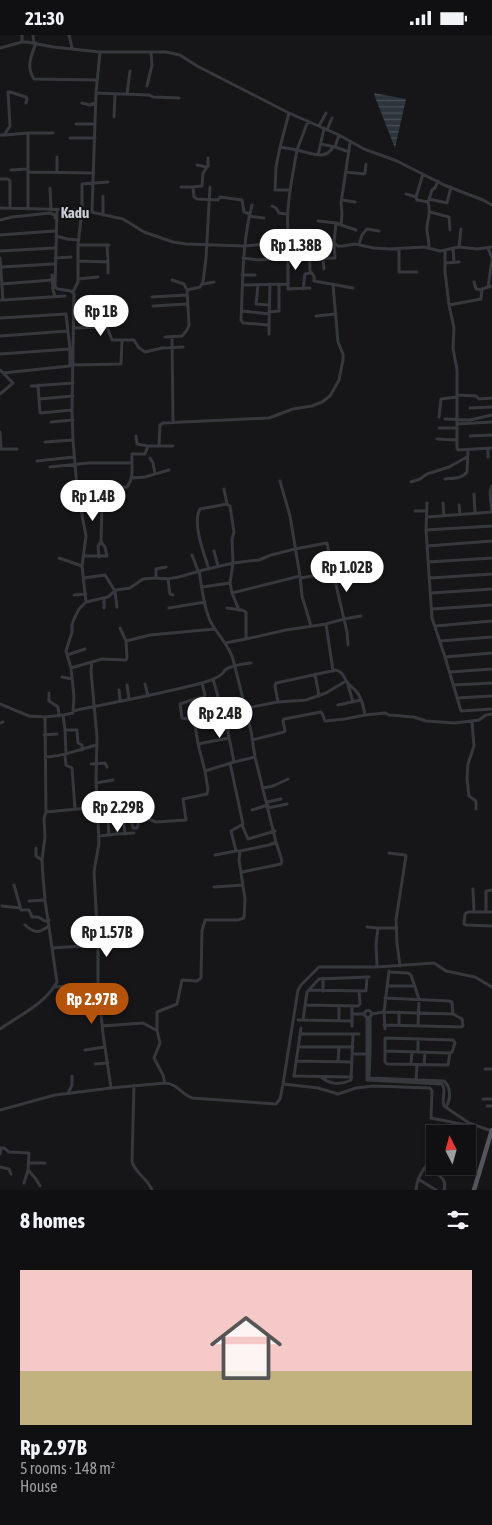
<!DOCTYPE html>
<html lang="en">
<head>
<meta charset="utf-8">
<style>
  body { margin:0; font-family:"Asap Condensed",sans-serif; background:#19191b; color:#f1f3f6; height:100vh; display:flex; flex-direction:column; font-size:19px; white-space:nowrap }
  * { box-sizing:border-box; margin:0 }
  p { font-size:16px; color:#9c9d9f }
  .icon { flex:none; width:28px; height:28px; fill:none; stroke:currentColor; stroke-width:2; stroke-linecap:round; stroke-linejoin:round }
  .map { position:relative; height:1155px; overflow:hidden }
  .side { display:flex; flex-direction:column; background:#101012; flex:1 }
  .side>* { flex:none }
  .needle { width:32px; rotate:354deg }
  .fabs { position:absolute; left:426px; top:1090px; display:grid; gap:10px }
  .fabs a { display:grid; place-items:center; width:50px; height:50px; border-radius:0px; background:#101012; box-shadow:0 1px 4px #0004,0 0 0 1px #303032; font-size:25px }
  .price { position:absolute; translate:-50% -42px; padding:0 11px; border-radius:18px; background:#fff; color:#222; font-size:16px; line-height:32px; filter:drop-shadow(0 1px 2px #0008) }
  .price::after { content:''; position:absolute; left:50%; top:30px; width:15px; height:11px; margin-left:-8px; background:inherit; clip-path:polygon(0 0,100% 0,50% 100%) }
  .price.selected { background:#b45309; color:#fff }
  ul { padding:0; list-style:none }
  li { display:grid; align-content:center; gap:10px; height:265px; padding:0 20px }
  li+li { border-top:1px solid #303032 }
  li span { display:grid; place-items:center; height:155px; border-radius:0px; color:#555 }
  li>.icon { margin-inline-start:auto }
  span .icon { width:90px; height:90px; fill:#fffc; stroke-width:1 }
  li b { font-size:21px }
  h2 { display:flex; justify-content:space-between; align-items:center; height:60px; padding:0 20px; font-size:21px }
  .status { display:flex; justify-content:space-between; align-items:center; height:35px; padding:0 25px; background:#101012; direction:ltr }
  .status svg { height:14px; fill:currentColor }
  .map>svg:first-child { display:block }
  .water { fill:url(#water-rules) }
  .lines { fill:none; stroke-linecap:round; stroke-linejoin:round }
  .minor { stroke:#37383d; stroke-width:3 }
  .major { stroke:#53555c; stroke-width:4.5 }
  .labels { text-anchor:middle; stroke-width:4; stroke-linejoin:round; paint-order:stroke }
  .quarter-label { font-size:15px; font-weight:bold; fill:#c9ccd4; stroke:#111113 }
</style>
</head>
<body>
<div class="status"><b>21:30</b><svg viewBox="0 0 49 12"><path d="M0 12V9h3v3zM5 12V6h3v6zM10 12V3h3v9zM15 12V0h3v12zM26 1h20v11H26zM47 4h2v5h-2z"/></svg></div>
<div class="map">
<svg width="492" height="1155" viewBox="0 0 492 1155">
  <defs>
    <pattern id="water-rules" width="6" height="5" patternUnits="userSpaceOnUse" patternTransform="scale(1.25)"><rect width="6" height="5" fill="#2c353c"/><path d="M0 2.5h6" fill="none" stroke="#485056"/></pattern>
  </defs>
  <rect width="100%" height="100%" fill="#161618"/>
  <path class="water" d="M374,58L406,64L395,113L375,62Z"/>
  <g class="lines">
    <path class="minor" d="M22,0V7
      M33,0L34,8
      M69,0L72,13
      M36,8C31,21 26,32 34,44L97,45
      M0,13L22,7H27L53,12L100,17H166L180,20L197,31L289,78L339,100L364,114L397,126L444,150L483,165L492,170
      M147,51L152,30L151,17
      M96,58L149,60L153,62L179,63
      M127,59L130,36
      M82,68L90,70L95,68
      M289,78L280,112L297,115L308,86
      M114,82L115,59
      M76,89H95
      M319,91L326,78
      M327,95L332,83
      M0,100H4L10,91L8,57H10L26,62L27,64L26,68
      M5,100L28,98
      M70,103H95
      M321,109L335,112L349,117
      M280,112L276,132L275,155H290
      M335,112L339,100
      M318,120L324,94
      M208,123V131L203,138L202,151L193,152L194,162L197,164L218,165L220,162L242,165L244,177L250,179
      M197,130L206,132
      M11,135L28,134
      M28,137L94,138
      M57,137V122
      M346,137L364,139L365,138L366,129
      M0,144H8L10,146V173
      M181,152H193
      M50,153L51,175
      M406,159L416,162L417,165L428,167L429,164L447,168L451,152
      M416,162L423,139
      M429,164L432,155L435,153L438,146
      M342,165L355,167
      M428,167C432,181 426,186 427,196C428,202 429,206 429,213
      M252,170C242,208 243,246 241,285L243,288L269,290L270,249
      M272,171L276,173L279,178L286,179
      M0,173L82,175L123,184L144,197L173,207L186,209L244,211L277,208H334L338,211H343L355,209L374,213L389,214L424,212L440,216L459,212L477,214L492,212
      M28,174V98H53
      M92,176L96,58L100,17
      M430,177L449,182L450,195
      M103,180V161
      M249,181L264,183
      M0,185L12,182L50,178L55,180V183
      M318,186L336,188
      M341,190L356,195
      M0,200L54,196
      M56,201L67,204L78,205
      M309,208L310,236L314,241V246L353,253
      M268,209L269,218
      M359,209L362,200L367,194L379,196
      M78,210H109
      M459,212L461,194
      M453,213L454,227
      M488,213L492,223
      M399,214V237H417
      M0,216L54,213
      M445,216V237L449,270L454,293L453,313L457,335V413L458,415L492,413
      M0,223L3,265H0
      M55,223L71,222
      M243,223L257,225L274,224
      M310,224L335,223L334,208L336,188L341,190L342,179L341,168L350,108
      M323,224L324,234
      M78,226L108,227L107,210
      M445,228L459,227
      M1,232L53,229
      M108,238V227
      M52,240L53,255L55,261
      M242,240H255
      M78,244L98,242
      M172,245L184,249L187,255
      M474,247L476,254L482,255
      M2,249L52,245
      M203,249L214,247
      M288,249V254L310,253
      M243,250L288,249V227L292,221C282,186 291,150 297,115C310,118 326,126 333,112
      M258,250L256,269L269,270
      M488,252L492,225
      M303,254L305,239L311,238
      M73,257L78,247V210L82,175V149L108,147
      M152,262L186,260
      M3,265L65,261
      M449,270L481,264L482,254L492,251
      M153,271L187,269
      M242,276L269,279
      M269,277L279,276V249
      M316,281L336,279
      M0,283L66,279L70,314V331L3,338
      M269,290V299
      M107,292L112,305H134L139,313L145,317L162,313L183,312
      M73,293L107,292L118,284
      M0,301L68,296
      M165,302L182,301L187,295L189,290L187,255L200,252L203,247L206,223L210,152
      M172,302L173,387
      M0,319L70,314
      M73,330L121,329L122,306
      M0,335L13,348L0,359
      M38,350L40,378L72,375
      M31,351L73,348
      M457,360L476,361L479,364L492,363
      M39,364L73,361
      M470,373L492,372
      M439,382L441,364L457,362
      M445,384L470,385L492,380
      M51,387L73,385
      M457,389L492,387
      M439,393H457
      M0,397L1,414
      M136,401L137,409L148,411
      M470,401L492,400
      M437,404L457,405
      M45,407L73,405
      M159,411L160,390L163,388L269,383L293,374L312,371L322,367L330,361L339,345L343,325V319L338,307L333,250
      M1,414H17
      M488,422V414
      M37,426L74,422
      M50,432L88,428H132
      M155,439L169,435
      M132,443L145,442L155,439L153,428L150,423
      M445,444C453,443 462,444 467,437L468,415
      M280,446L290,481L300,541
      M411,447L420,444L427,439L449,432L467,422
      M77,453L95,451L101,454L127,452C135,442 131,430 132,419H145L148,411H173
      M101,454L102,469
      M474,459L475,478
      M427,468L426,495L432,583L445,622L461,676L492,674
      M443,468L444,481
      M227,469L230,471L234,497L232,504L233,528L230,548L232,558
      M81,470L102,469L101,507L98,511L99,522
      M459,470L460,479
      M415,476H427
      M492,477L490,457L492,451
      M427,482L492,477
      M426,495L492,491
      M427,511L492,506
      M214,516L218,531
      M192,520L198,536
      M83,521H107L105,512L101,507
      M59,523L82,531
      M428,527L492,523
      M209,534C204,519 192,488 200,474L227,469L224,454
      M199,536L233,528L259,525L271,520L295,514L327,508L333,537L347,597L348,610
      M84,543L105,540L115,556L117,572
      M156,543C171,546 185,540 199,536C202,552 204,577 213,591C220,602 229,611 233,624L251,696L255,722L276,807L269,810L240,816L239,825L245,864L244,883L238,885H205L202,896L201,943L197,946L182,945L177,969L157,977V995L160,1008L154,1023L163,1040L165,1048
      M301,543L333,537L357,535
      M430,543L492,539
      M168,544L170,559L173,560
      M202,552L230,548
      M431,558L492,554
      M74,560L86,559
      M86,567L108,562L116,555L130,553L143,544L156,543V534L166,532
      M104,573V564
      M169,573L205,567
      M227,573L242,575L246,577V604L286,595L326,589L344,584L361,581
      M432,574L492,570
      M239,575L232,558L300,541L302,561L311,591
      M326,589L333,636
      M435,591L492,586
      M120,593L126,606L150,600L215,594
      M440,606L492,602
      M225,608L246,604
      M67,620L85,614
      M445,622L492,618
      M92,627L91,636L97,702L96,746L99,808L94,837L98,910
      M71,633L102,624L126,625L127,623L126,606
      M450,637L492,634
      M315,639L319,661
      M62,642L72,644
      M213,644L218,661L217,663L213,664
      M145,649L148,661
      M127,650L129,664
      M348,650L353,667
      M453,650L492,648
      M119,655L120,665
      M49,658V666L58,672L59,681
      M457,663L492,661
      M278,667L306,665L326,658L346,646
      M0,669L29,681L45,682
      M338,670L361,665
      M73,676C116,667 160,659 202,648C209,646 218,643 223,638C224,637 224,636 225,635C231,630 243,629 251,628
      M224,677L234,727
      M63,680L65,695H77L78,708L82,710V715
      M194,685L182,683L180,669L192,665L204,662L205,660L202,648
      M472,687L474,711L468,729L467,743L469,761L476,766V774
      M0,688L3,687
      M65,695L66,719
      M44,700L57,699
      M229,703L198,709L194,683L278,667L275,651L276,648L336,635C343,637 343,641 347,647C349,651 353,652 356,656C362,662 363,671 365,680L385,678L389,680L414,682L426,686L455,688L479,685L486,680L492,679
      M252,705L284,697L285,696L283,686L284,684L321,677L322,678L325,686L345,684L365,680
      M198,709L205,736
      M65,720L66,730L72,733L75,774
      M45,722C63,722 79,714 97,710
      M230,728L243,789L231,796L236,816H240
      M91,729L105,728L107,732
      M96,748L113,745
      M263,753L273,751L288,744
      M267,767L281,764
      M268,773L287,769
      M252,775L268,770
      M46,777L98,772
      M123,781L125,799
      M123,785H131L133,793H137L140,784L144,782L156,787L186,785L183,764L207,759L208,755L205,736L234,727L255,722
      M242,790L248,804L275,796
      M117,799L134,798
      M109,800L117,799L116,780
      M99,801L109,800L107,774
      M36,813V821L42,825
      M389,818L405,820L406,821L396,885L397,908L400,931
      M215,820L236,816
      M242,837L281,829L282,826L276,807
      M14,850L21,875H29L32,882H38L45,886L49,885
      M214,852L243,850
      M473,854L474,877
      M29,866L45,865
      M2,871L20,873
      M486,877V856L492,855
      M492,877H468L465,879L464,889L466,890L492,891
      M25,890C35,899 39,898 49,891
      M367,892L378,893
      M52,913L98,910V949
      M377,932L376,909L378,893H397
      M389,937L408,938L411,940L419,964L418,991
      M323,943V956
      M387,951H415
      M55,952L98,949L103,999L111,1053
      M309,955L366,956L367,942
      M385,963L449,966L452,967L453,979
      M306,970L358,971L360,969L359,956
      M364.5 979a3.5 3.5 0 1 1 7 0a3.5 3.5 0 1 1-7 0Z
      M399,977V990
      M352,979H364
      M371,979L384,977L389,936
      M367,982V1045L442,1049C447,1056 441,1063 444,1071L469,1088L492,1096
      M370,982V1019L369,1043L444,1046C451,1052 451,1064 446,1072
      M298,985L352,986
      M303,985L307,957L319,944L369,942
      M339,985V971
      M384,990L462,992L463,991L462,984L453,979L384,977L385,994
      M102,991L143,988L156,995
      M352,991V971
      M301,993L294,1041L352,1042
      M0,994C20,980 45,969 57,947L45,865L43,842L42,825L45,802L44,784L46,777L45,682L63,680L73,678L74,661L71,633L66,616L72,597V590L74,584L79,574L86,567L82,531L86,501L77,453L73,405L72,375L74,259L71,256L58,254L55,252L57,175
      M300,999H359
      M385,1003L453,1005L455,1008L452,1017L450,1018L448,1030L387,1029L385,1027Z
      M298,1012H353
      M85,1015L105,1012
      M385,1016L450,1018
      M418,1017V1004
      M353,1019H370
      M296,1026L352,1027
      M338,1026L339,1012
      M95,1029L108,1028
      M411,1029L412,1017
      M424,1030L425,1017
      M485,1034H492
      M321,1042C331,1050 340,1050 351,1045L353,999
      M416,1046L417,1030
      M283,1049L318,1053L338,1059L356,1053L373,1051L430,1053L432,1056L431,1083L466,1090L469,1088
      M134,1050L132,1126C134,1138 148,1143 152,1155
      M68,1058L72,1050V1041
      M483,1064H492
      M487,1071H492
      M0,1075L55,1060L111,1053L165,1048C178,1049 181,1059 192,1063L276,1069L280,1064L283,1049L298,955L301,950L319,932H377L434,928L446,936L475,942L492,952
      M0,1113H4L9,1117L29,1118L28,1135L24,1148
      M0,1119L1,1113
      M29,1128H45
      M448,1131L451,1133
      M0,1132L9,1134L11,1139
      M424,1133C435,1139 448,1141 444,1155
      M28,1135L36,1144L40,1151
      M418,1144L436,1155
      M416,1155C417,1140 426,1131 435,1120"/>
    <path class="major" d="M474,1155L492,1095"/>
  </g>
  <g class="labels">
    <g class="quarter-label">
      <text x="75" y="183">Kadu</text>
    </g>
  </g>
</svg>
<div class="fabs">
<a><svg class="needle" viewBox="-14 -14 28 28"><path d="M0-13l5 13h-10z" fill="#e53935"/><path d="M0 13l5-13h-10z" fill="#9c9d9f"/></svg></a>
</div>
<b class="price" style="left:296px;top:236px">Rp 1.38B</b>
<b class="price" style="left:101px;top:302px">Rp 1B</b>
<b class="price" style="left:93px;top:487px">Rp 1.4B</b>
<b class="price" style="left:347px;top:558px">Rp 1.02B</b>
<b class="price" style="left:220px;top:704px">Rp 2.4B</b>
<b class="price" style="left:118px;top:798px">Rp 2.29B</b>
<b class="price" style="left:107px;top:923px">Rp 1.57B</b>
<b class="price selected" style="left:92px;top:990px">Rp 2.97B</b>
</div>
<section class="side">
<h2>8 homes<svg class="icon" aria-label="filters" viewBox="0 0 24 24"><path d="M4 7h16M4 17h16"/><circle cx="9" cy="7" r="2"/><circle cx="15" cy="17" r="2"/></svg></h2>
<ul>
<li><span style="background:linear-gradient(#f6c9c9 65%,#c2b280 0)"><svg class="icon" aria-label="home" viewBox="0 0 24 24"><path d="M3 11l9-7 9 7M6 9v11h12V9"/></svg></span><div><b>Rp 2.97B</b><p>5 rooms · 148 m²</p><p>House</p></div></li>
</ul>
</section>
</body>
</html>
